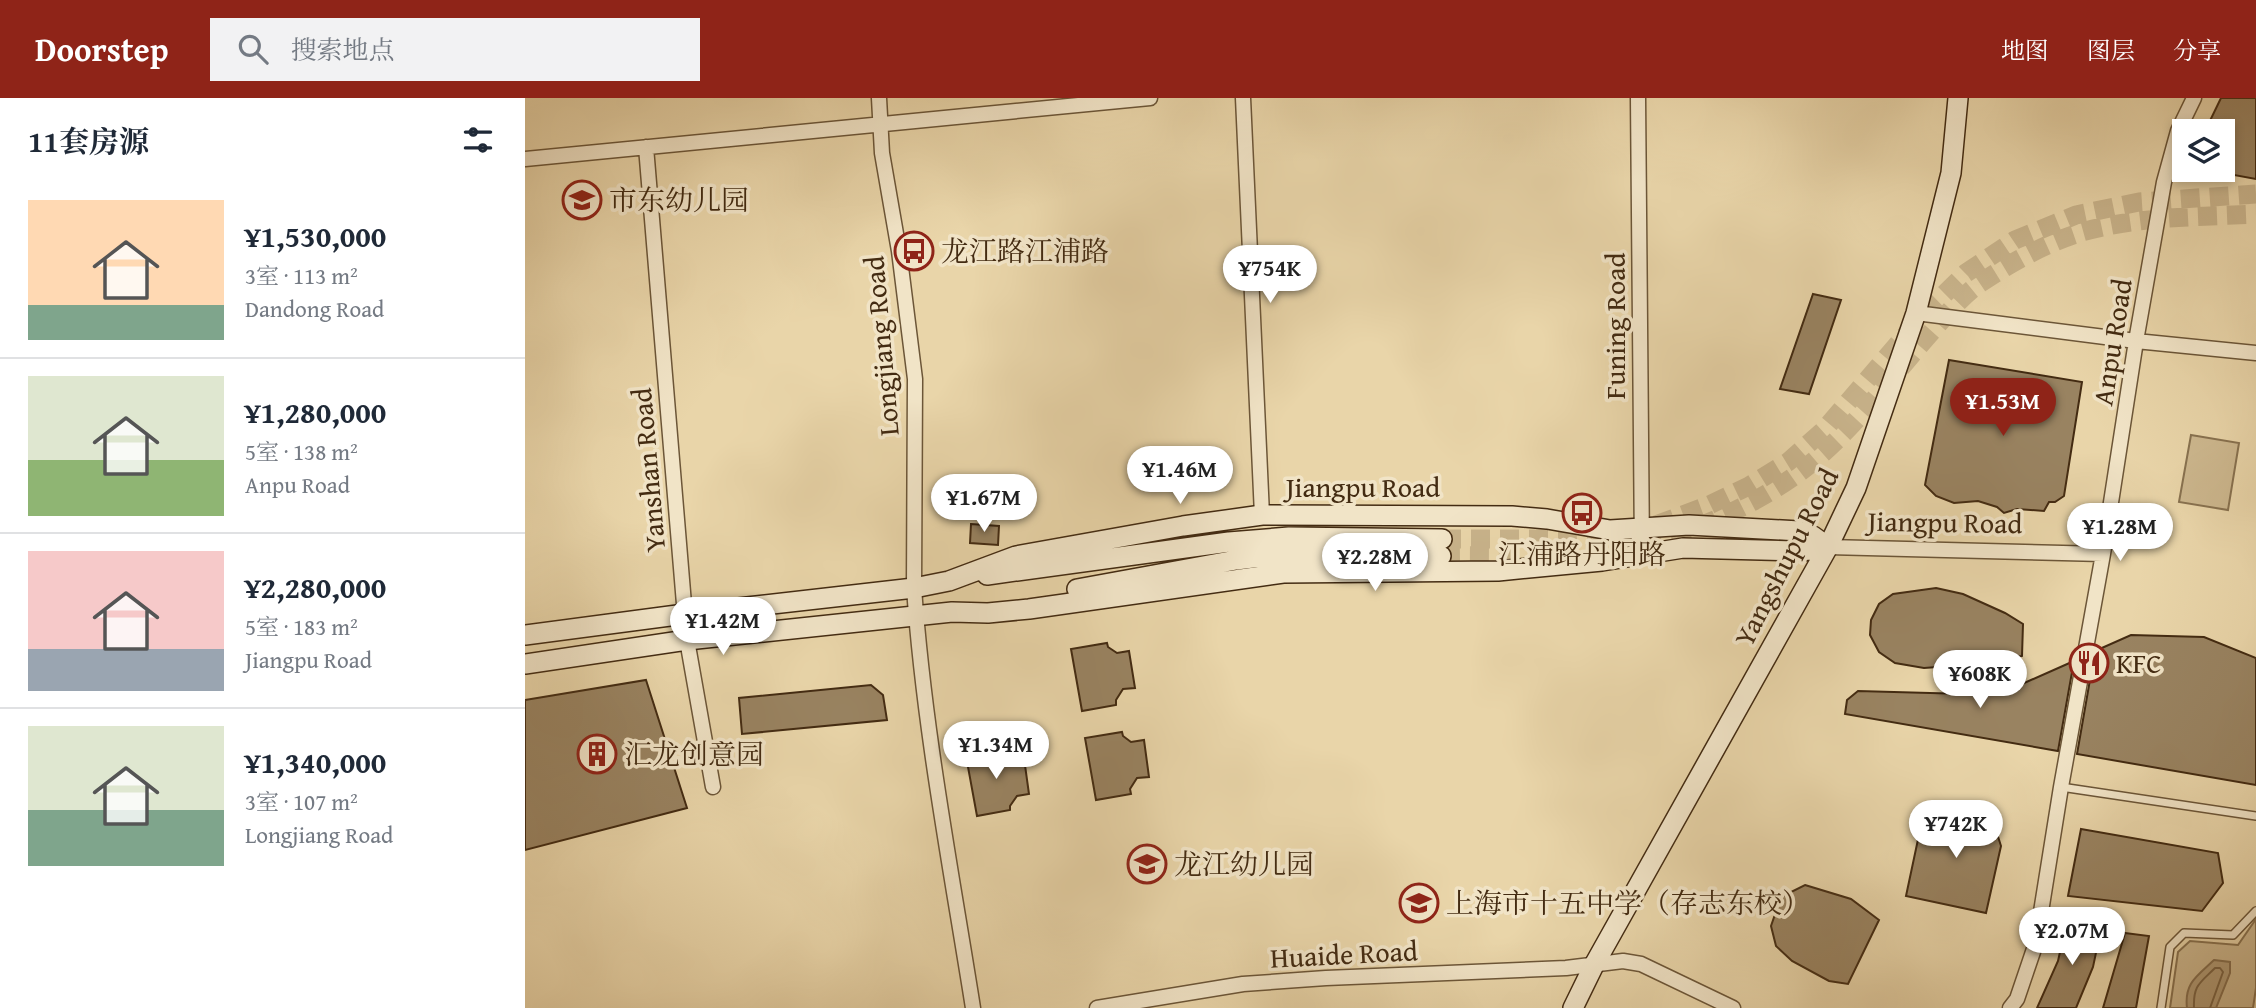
<!DOCTYPE html>
<html lang="zh">
<head>
<meta charset="utf-8">
<style>
  body { margin:0; font-family:"Gentium Book Plus","Noto Serif SC",serif; background:#f2f2f3; color:#1f2937; height:100vh; display:flex; flex-direction:column; font-size:26px; white-space:nowrap }
  * { box-sizing:border-box; margin:0 }
  p { font-size:23px; color:#747a83 }
  .icon { flex:none; width:38px; height:38px; fill:none; stroke:currentColor; stroke-width:2; stroke-linecap:round; stroke-linejoin:round }
  .map { position:relative; flex:1; overflow:hidden }
  .details { display:flex; flex-direction:column; background:#fff; width:525px }
  .details>* { flex:none }
  .fabs { position:absolute; left:1647px; top:21px; display:grid; gap:14px }
  .fabs a { display:grid; place-items:center; width:63px; height:63px; border-radius:0px; background:#fff; box-shadow:0 4px 10px #0003; font-size:35px }
  .price { position:absolute; translate:-50% -60px; padding:0 16px; border-radius:24px; background:#fff; color:#222; font-size:23px; line-height:46px; filter:drop-shadow(0 2px 4px #0008) }
  .price::after { content:''; position:absolute; left:50%; top:42px; width:21px; height:16px; margin-left:-10px; background:inherit; clip-path:polygon(0 0,100% 0,50% 100%) }
  .price.active { background:#8f2418; color:#fff }
  ul { padding:0; list-style:none }
  li { display:flex; align-items:center; gap:21px; height:175px; padding:0 28px }
  li+li { border-top:2px solid #e0e1e3 }
  li span { display:grid; place-items:center; flex:none; width:196px; height:140px; border-radius:0px; color:#555 }
  li>.icon { margin-inline-start:auto }
  span .icon { width:84px; height:84px; fill:#fffc; stroke-width:1 }
  li b { font-size:30px }
  h2 { display:flex; justify-content:space-between; align-items:center; height:84px; padding:0 28px; font-size:30px }
  header { display:flex; align-items:center; gap:42px; box-sizing:border-box; height:98px; padding:0 35px; background:#8f2418; color:#fff }
  header strong { font-size:33px }
  nav { display:flex; gap:38px; margin-inline-start:auto; font-size:24px }
  .search { width:490px; height:63px; background:#f2f2f3; display:flex; align-items:center; gap:18px; box-sizing:border-box; padding:0 24px; border-radius:0px; color:#747a83; font-size:26px }
  main { display:flex; flex:1; min-height:0 }
  .map>svg:first-child { display:block }
  .green { fill:#cdb88f; stroke:#887250; stroke-width:2 }
  .water { fill:#b19b76; stroke:#856e4e; stroke-width:2 }
  .lines { fill:none; stroke-linecap:round; stroke-linejoin:round }
  .shore { stroke:#7a6344; stroke-width:2 }
  .building { fill:#998361; stroke:#432b12; stroke-width:2 }
  .secondary-tunnel { stroke:#c8b38b; stroke-width:19; stroke-dasharray:19 10; stroke-linecap:butt }
  .lane-casing { stroke:#6c5638; stroke-width:10 }
  .street-casing { stroke:#6c5638; stroke-width:17 }
  .secondary-casing { stroke:#432b12; stroke-width:22 }
  .lane { stroke:#f1e4c7; stroke-width:7 }
  .street { stroke:#f1e4c7; stroke-width:14 }
  .secondary { stroke:#f1e4c7; stroke-width:19 }
  .labels { text-anchor:middle; stroke-width:7; stroke-linejoin:round; paint-order:stroke }
  .poi-label { font-size:28px; fill:#432b12; stroke:#f1e4c7; text-anchor:start }
  .street-label { font-size:28px; fill:#432b12; stroke:#f1e4c7 }
</style>
</head>
<body>
<header>
<strong>Doorstep</strong>
<div class="search"><svg class="icon" aria-label="search" viewBox="0 0 24 24"><circle cx="10" cy="10" r="6"/><path d="M15 15l6 6"/></svg>搜索地点</div>
<nav><a>地图</a><a>图层</a><a>分享</a></nav>
</header>
<main>
<section class="details">
<h2>11套房源<svg class="icon" aria-label="filters" viewBox="0 0 24 24"><path d="M4 7h16M4 17h16"/><circle cx="9" cy="7" r="2"/><circle cx="15" cy="17" r="2"/></svg></h2>
<ul>
<li><span style="background:linear-gradient(#ffd9b3 75%,#7fa58c 0)"><svg class="icon" aria-label="home" viewBox="0 0 24 24"><path d="M3 11l9-7 9 7M6 9v11h12V9"/></svg></span><div><b>¥1,530,000</b><p>3室 · 113 m²</p><p>Dandong Road</p></div></li>
<li><span style="background:linear-gradient(#dfe7d0 60%,#8fb573 0)"><svg class="icon" aria-label="home" viewBox="0 0 24 24"><path d="M3 11l9-7 9 7M6 9v11h12V9"/></svg></span><div><b>¥1,280,000</b><p>5室 · 138 m²</p><p>Anpu Road</p></div></li>
<li><span style="background:linear-gradient(#f6c9c9 70%,#9aa5b1 0)"><svg class="icon" aria-label="home" viewBox="0 0 24 24"><path d="M3 11l9-7 9 7M6 9v11h12V9"/></svg></span><div><b>¥2,280,000</b><p>5室 · 183 m²</p><p>Jiangpu Road</p></div></li>
<li><span style="background:linear-gradient(#dfe7d0 60%,#7fa58c 0)"><svg class="icon" aria-label="home" viewBox="0 0 24 24"><path d="M3 11l9-7 9 7M6 9v11h12V9"/></svg></span><div><b>¥1,340,000</b><p>3室 · 107 m²</p><p>Longjiang Road</p></div></li>
</ul>
</section>
<div class="map">
<svg width="1731" height="910" viewBox="0 0 1731 910">
  <rect width="100%" height="100%" fill="#e9d5a9"/>
  <filter id="stains"><feTurbulence type="fractalNoise" baseFrequency=".00286" numOctaves="4"/><feColorMatrix values="0 0 0 0 .2 0 0 0 0 .09 0 0 0 0 .02 0 0 0 .5 -.17"/></filter>
  <radialGradient id="worn" r=".72"><stop offset=".6" stop-color="#630" stop-opacity="0"/><stop offset="1" stop-color="#630" stop-opacity=".3"/></radialGradient>
  <path class="green" d="M1666,337L1714,345L1703,412L1654,404Z
    M1731,821V890L1728,910H1645L1653,854L1665,843L1713,847Z"/>
  <path class="water" d="M1689,862L1705,864V875L1691,910H1662C1659,885 1672,878 1689,862Z"/>
  <g class="lines">
    <path class="shore" d="M1669,910C1668,887 1675,885 1690,870H1695L1698,874L1685,910"/>
  </g>
  <path class="building" d="M1696,0H1731V81L1698,75V33H1680Z
    M1288,196L1316,202L1284,296L1255,291Z
    M1424,262L1557,284L1539,398L1530,404H1524L1519,413L1492,411L1479,415L1472,409L1453,403L1429,405L1411,398L1400,387Z
    M446,426L474,428L473,447L445,445Z
    M1411,490L1438,496L1480,515L1498,526L1497,558L1453,566L1399,570L1370,565L1354,554L1345,537L1346,522L1354,506L1368,496Z
    M1606,537L1679,539L1731,560V687L1552,656L1570,553Z
    M582,545L583,549L592,555L604,553L610,590L598,591L591,602V607L557,613L546,551Z
    M1549,563L1533,653L1320,616L1322,602L1333,593L1441,596L1497,586Z
    M121,582L162,710L0,752V602Z
    M346,587L358,597L362,622L217,636L214,600Z
    M597,634L598,638L606,644L619,642L624,679L612,680L605,691L606,696L571,702L560,640Z
    M477,651L478,655L486,662L499,660L504,696L492,698L485,708V712L452,718L441,658Z
    M1420,709L1456,716L1469,726L1476,748L1461,815L1381,798L1395,732Z
    M1556,731L1693,755L1698,785L1677,813L1543,798Z
    M1280,787L1326,801L1354,822L1323,886L1304,883L1267,863L1251,848L1246,828L1256,799Z
    M1542,823L1576,831L1568,869L1551,910H1512L1533,863Z
    M1600,835L1624,838L1611,910H1578Z"/>
  <g class="lines">
    <path class="secondary-tunnel" d="M1131,427L1182,408L1224,388L1263,364L1299,332L1397,218L1441,175L1490,142L1551,117L1614,104L1731,96
      M917,441H1050L1096,436
      M916,458C974,457 1033,461 1091,452C1149,444 1228,409 1275,374C1328,334 1365,280 1409,231C1422,216 1437,198 1454,186C1485,165 1521,145 1557,134C1614,118 1673,119 1731,116"/>
    <defs>
      <path id="lane" d="M1536,689L1731,718
        M1636,910L1645,849L1659,835L1708,837L1731,813"/>
      <path id="street" d="M354,0L357,55L374,153L390,281L389,490C399,631 426,771 448,910
        M718,0L737,417
        M1113,0L1117,455
        M121,49L162,542L188,689
        M0,61L625,0
        M1391,215L1611,243L1731,255
        M1303,449L1578,456
        M572,910L718,886L801,880L1041,870L1098,863L1116,866L1208,910
        M1485,910L1492,901L1511,845L1536,689L1578,456L1611,243L1639,84L1653,33L1669,0"/>
      <path id="secondary" d="M462,477L704,444L764,439L917,441
        M552,491L711,462L760,456L916,458
        M0,537L160,516L389,490L424,483L491,458L658,428L737,417L987,418L1022,421L1085,432L1164,427L1274,433L1288,438L1303,449
        M0,566L162,542L427,514L463,515L504,511L758,475L973,473L1077,463L1158,450L1270,453L1287,452L1303,449
        M1048,910L1069,867L1303,449L1331,390L1391,215L1426,75L1433,0"/>
    </defs>
    <use href="#lane" class="lane-casing"/>
    <use href="#street" class="street-casing"/>
    <use href="#secondary" class="secondary-casing"/>
    <use href="#lane" class="lane"/>
    <use href="#street" class="street"/>
    <use href="#secondary" class="secondary"/>
  </g>
  <defs>
    <symbol id="school-ring" viewBox="-11 -11 22 22"><circle r="9.5" fill="#f1e4c7" stroke="#8f2418" stroke-width="1.5"/><path d="M0-5L7-2L0 1L-7-2ZM-4 1L0 2.5L4 1V4Q0 6-4 4Z" fill="#8f2418"/></symbol>
    <symbol id="bus-ring" viewBox="-11 -11 22 22"><circle r="9.5" fill="#f1e4c7" stroke="#8f2418" stroke-width="1.5"/><path d="M-5-6H5V4H4V6H2V4H-2V6H-4V4H-5ZM-3.5-4V0h7V-4ZM-3.5 1.2v1.5H-2V1.2ZM2 1.2v1.5H3.5V1.2Z" fill="#8f2418"/></symbol>
    <symbol id="restaurant-ring" viewBox="-11 -11 22 22"><circle r="9.5" fill="#f1e4c7" stroke="#8f2418" stroke-width="1.5"/><path d="M-5-6h1v4h1v-4h1v4h1v-4h1v5L-1.5 .5V6h-2V.5L-5-1ZM5-6V6H3V1.5H1.5Q1.5-4 5-6Z" fill="#8f2418"/></symbol>
    <symbol id="building-ring" viewBox="-11 -11 22 22"><circle r="9.5" fill="#f1e4c7" stroke="#8f2418" stroke-width="1.5"/><path d="M-4-6H4V6H1V3H-1V6H-4ZM-2.5-4.3h1.7v1.8h-1.7ZM.8-4.3h1.7v1.8H.8ZM-2.5-1h1.7V.8h-1.7ZM.8-1h1.7V.8H.8Z" fill="#8f2418"/></symbol>
  </defs>
  <g fill-rule="evenodd">
    <use href="#school-ring" x="35" y="80" width="44" height="44"/>
    <use href="#bus-ring" x="367" y="131" width="44" height="44"/>
    <use href="#bus-ring" x="1035" y="393" width="44" height="44"/>
    <use href="#restaurant-ring" x="1542" y="543" width="44" height="44"/>
    <use href="#building-ring" x="50" y="634" width="44" height="44"/>
    <use href="#school-ring" x="600" y="744" width="44" height="44"/>
    <use href="#school-ring" x="872" y="783" width="44" height="44"/>
  </g>
  <g class="labels">
    <g class="poi-label">
      <text x="84" y="112">市东幼儿园</text>
      <text x="416" y="163">龙江路江浦路</text>
      <text x="1057" y="466" text-anchor="middle">江浦路丹阳路</text>
      <text x="1591" y="575">KFC</text>
      <text x="99" y="666">汇龙创意园</text>
      <text x="649" y="776">龙江幼儿园</text>
      <text x="921" y="815">上海市十五中学（存志东校）</text>
    </g>
    <g class="street-label">
      <text transform="translate(1090 228) rotate(-90)" y="10">Funing Road</text>
      <text transform="translate(1587 244) rotate(-81)" y="10">Anpu Road</text>
      <text transform="translate(356 248) rotate(-95)" y="10">Longjiang Road</text>
      <text transform="translate(123 372) rotate(-95)" y="10">Yanshan Road</text>
      <text x="838" y="399">Jiangpu Road</text>
      <text transform="translate(1420 424) rotate(1)" y="10">Jiangpu Road</text>
      <text transform="translate(1261 459) rotate(-63)" y="10">Yangshupu Road</text>
      <text transform="translate(819 856) rotate(-3)" y="10">Huaide Road</text>
    </g>
  </g>
  <rect width="100%" height="100%" filter="url(#stains)"/>
  <rect width="100%" height="100%" fill="url(#worn)"/>
</svg>
<div class="fabs">
<a><svg class="icon" aria-label="layers" viewBox="0 0 24 24"><path d="M12 4l9 5-9 5-9-5zM3 14l9 5 9-5"/></svg></a>
</div>
<b class="price" style="left:745px;top:207px">¥754K</b>
<b class="price active" style="left:1478px;top:340px">¥1.53M</b>
<b class="price" style="left:655px;top:408px">¥1.46M</b>
<b class="price" style="left:459px;top:436px">¥1.67M</b>
<b class="price" style="left:1595px;top:465px">¥1.28M</b>
<b class="price" style="left:850px;top:495px">¥2.28M</b>
<b class="price" style="left:198px;top:559px">¥1.42M</b>
<b class="price" style="left:1455px;top:612px">¥608K</b>
<b class="price" style="left:471px;top:683px">¥1.34M</b>
<b class="price" style="left:1431px;top:762px">¥742K</b>
<b class="price" style="left:1547px;top:869px">¥2.07M</b>
</div>
</main>
</body>
</html>
